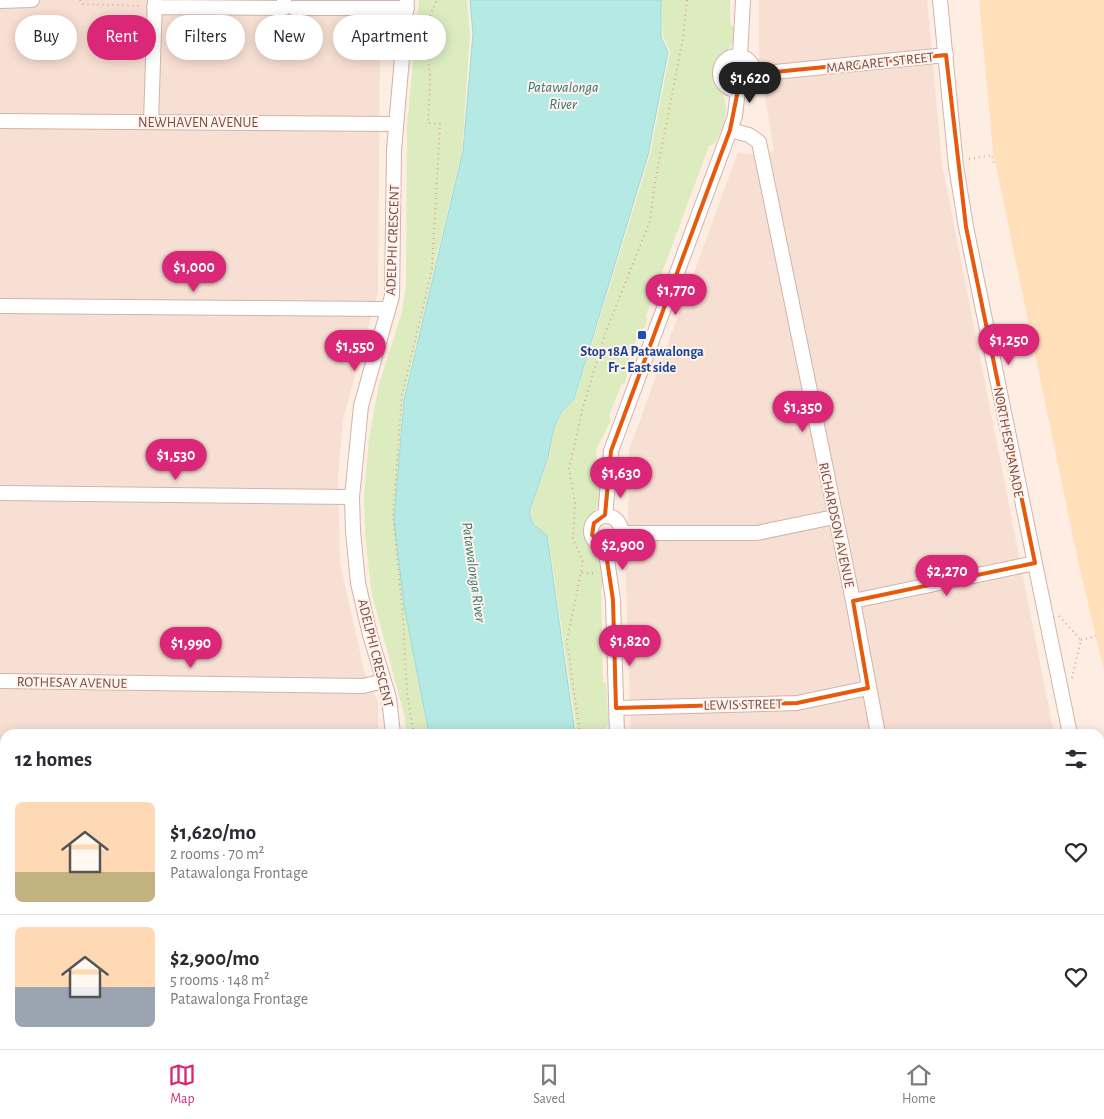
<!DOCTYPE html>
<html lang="en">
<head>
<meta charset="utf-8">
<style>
  body { margin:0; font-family:"Alegreya Sans",sans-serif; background:#f2f2f3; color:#2b2b33; height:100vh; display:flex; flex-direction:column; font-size:19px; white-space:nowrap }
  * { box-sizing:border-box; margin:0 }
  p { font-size:16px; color:#7c7c81 }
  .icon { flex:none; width:28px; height:28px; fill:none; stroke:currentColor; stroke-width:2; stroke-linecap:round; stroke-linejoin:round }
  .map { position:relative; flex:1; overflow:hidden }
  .drawer { position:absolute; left:0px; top:729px; width:1105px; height:321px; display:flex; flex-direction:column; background:#fff; border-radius:15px 15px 0 0; box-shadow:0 2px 12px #0003 }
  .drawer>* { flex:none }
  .banner { position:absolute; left:15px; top:15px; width:500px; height:45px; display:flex; gap:10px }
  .price { position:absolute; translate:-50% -42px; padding:0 11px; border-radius:18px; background:#db2777; color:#fff; font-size:16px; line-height:32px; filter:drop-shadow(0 1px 2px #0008) }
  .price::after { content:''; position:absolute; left:50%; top:30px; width:15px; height:11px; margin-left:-8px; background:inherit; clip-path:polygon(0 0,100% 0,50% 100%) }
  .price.on { background:#222; color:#fff }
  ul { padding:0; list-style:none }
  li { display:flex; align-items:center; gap:15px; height:125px; padding:0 15px }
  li+li { border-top:1px solid #e1e1e2 }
  li span { display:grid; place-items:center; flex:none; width:140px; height:100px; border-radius:8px; color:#555 }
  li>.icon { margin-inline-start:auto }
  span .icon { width:60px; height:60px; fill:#fffc; stroke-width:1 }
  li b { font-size:21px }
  h2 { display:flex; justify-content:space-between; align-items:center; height:60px; padding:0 15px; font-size:21px }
  .pill { padding:0 18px; border-radius:22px; background:#fff; box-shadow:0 2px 12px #0003; font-size:18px; line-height:45px }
  .pill.on { background:#db2777; color:#fff }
  .dock { display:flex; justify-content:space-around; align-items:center; height:70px; border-top:1px solid #e1e1e2; background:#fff; font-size:14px; color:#7c7c81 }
  .dock a { display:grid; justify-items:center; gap:2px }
  .dock .on { color:#db2777 }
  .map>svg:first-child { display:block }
  .residential { fill:#f8dfd3 }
  .green { fill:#dcecbf }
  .sand { fill:#ffe0bb }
  .water { fill:#b5e9e4; stroke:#9adbd6 }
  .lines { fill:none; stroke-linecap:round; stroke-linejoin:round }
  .minor-casing { stroke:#d2b3aa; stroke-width:16 }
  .path { stroke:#daa59b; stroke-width:2; stroke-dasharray:1 4; stroke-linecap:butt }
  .minor { stroke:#fff; stroke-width:14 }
  .marked { fill:none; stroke:#e8590c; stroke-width:4; stroke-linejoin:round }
  .transit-dot { fill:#1a4fb4; stroke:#fff2ea; stroke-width:2 }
  .labels { text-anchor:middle; stroke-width:4; stroke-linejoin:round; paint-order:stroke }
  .street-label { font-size:14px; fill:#774c46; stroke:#fff2ea }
  .transit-label { font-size:14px; font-weight:bold; fill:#164399; stroke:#fff2ea }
  .water-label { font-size:15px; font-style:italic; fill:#367773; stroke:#fff2ea }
</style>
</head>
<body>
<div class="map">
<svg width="1104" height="1049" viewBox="0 0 1104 1049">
  <rect width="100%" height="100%" fill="#feede2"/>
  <path class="residential" d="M0,0H394L380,49L378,293L343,419L338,478L340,563L364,670L378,702V734H5V1040H0Z
    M759,0H927L942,164L1054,734H631L625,555L628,525L629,450L738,152L749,154L774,151L759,59Z
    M1100,956L1104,969V1037H1100Z"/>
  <path class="green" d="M419,0H467L470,34L462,151L403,399L394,520L404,605L428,734H406L405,718L371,590L365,533L364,495L369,439L379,384L402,312L406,285L407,125Z
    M661,0H730V23L734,28V40L714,73L715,82L725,99L726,107L724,124L714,144L709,146L646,316L647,320L645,327L640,330L625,371L627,374L625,383L621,385L609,416L611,420L596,450L598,478L602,481L599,502L583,535C589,550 612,571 601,589L602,631L605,635V645L602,647L603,681L606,684L609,725L604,729V734H577L548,535L534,524L530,513L549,457L555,428L562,414L575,399L650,155L670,52L663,36Z
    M428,1045H457V1049H428Z"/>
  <path class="sand" d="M979,0H1104V670L1079,566L993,151Z"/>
  <path class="water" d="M470,0H661V37L668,52L648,155L574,399L561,413L554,428L548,457L529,513L533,524L547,535L575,734H429L404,605L394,520L404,400L463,151L473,34Z
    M469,1045H605V1049H470Z"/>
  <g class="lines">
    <defs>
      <path id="minor" d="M940,0L956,166L966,227L1070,734
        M0,1L32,0
        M154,7L284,8V0
        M294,8H407
        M740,56L743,0
        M720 73a17 17 0 1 1 34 0a17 17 0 1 1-34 0Z
        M754,74L946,55
        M0,121L396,124
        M151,122L155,0
        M730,130L749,135L759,142L853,601L878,734
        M0,306L388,309
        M0,493L352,497
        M605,516L611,451L730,130L735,116L738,90
        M591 531a15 15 0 1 1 30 0a15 15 0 1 1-30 0Z
        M620,533H757L834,517
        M605,546L613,600L617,734
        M853,601L1035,563
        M0,681L363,686L384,681
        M616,708L797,703L868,688
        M393,734L389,698L370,635L358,583L353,531L352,497L361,406L392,296L394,150L407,0
        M0,866H5
        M1100,879L1104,900
        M657,1045L662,1049
        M940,1045L941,1049
        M339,1049V1045
        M639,1049L644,1045"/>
    </defs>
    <use href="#minor" class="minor-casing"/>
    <path class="path" d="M80,0L82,4L142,6
      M969,159L992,155L994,164
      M582,573H597
      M1059,616L1081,640
      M1081,640L1096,636
      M1072,678L1081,640
      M414,734L407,693L403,617L393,514L402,396L432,269L440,124L428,123C429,107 430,91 430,76C428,39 420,36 437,0
      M580,734L567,641L583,562L573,539L575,503L569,469L583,407L605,334L650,221L655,182L683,38L687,0
      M1100,821L1104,832
      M610,1045L611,1049
      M447,1049V1045"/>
    <use href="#minor" class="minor"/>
  </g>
  <path class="marked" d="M946,55L966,227L1035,563L853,601L868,688L797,703L616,708L613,600L605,547L592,535L594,523L605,515L611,451L730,130L738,90L747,87L754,74Z"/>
  <rect class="transit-dot" x="637" y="330" width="10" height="10" rx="2.5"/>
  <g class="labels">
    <g class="street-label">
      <text transform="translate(880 62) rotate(-6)" y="5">MARGARET STREET</text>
      <text x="198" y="127">NEWHAVEN AVENUE</text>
      <text transform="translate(392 240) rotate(-88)" y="5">ADELPHI CRESCENT</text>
      <text transform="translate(1009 442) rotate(79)" y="5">NORTH ESPLANADE</text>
      <text transform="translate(837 525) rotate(78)" y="5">RICHARDSON AVENUE</text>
      <text transform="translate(376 653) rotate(76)" y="5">ADELPHI CRESCENT</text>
      <text transform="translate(72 682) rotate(1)" y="5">ROTHESAY AVENUE</text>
      <text transform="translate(743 704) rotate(-1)" y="5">LEWIS STREET</text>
    </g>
    <g class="transit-label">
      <text x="642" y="356">Stop 18A Patawalonga<tspan x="642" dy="16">Fr - East side</tspan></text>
    </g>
    <g class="water-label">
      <text x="563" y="92">Patawalonga<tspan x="563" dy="17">River</tspan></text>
      <text transform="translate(474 572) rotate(82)" y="5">Patawalonga River</text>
    </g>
  </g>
</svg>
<b class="price on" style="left:750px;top:104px">$1,620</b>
<b class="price" style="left:194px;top:293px">$1,000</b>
<b class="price" style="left:676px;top:316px">$1,770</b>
<b class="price" style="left:1009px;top:366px">$1,250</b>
<b class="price" style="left:355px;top:372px">$1,550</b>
<b class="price" style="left:803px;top:433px">$1,350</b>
<b class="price" style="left:176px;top:481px">$1,530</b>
<b class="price" style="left:621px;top:499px">$1,630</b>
<b class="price" style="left:623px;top:571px">$2,900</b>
<b class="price" style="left:947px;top:597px">$2,270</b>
<b class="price" style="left:630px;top:667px">$1,820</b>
<b class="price" style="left:191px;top:669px">$1,990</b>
<div class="banner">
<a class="pill">Buy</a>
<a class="pill on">Rent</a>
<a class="pill">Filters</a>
<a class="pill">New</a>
<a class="pill">Apartment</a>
</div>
<section class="drawer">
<h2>12 homes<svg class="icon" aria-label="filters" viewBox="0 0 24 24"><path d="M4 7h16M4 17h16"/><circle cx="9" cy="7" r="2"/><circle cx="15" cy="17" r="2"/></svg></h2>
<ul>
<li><span style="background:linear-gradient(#ffd9b3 70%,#c2b280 0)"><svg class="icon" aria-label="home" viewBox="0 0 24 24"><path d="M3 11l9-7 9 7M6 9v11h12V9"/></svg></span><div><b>$1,620/mo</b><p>2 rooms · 70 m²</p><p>Patawalonga Frontage</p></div><svg class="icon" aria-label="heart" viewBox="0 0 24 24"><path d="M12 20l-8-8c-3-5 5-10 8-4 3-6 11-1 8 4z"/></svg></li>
<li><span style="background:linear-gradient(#ffd9b3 60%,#9aa5b1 0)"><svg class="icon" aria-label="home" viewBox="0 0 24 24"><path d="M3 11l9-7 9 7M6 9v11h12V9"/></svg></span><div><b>$2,900/mo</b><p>5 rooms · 148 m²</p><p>Patawalonga Frontage</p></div><svg class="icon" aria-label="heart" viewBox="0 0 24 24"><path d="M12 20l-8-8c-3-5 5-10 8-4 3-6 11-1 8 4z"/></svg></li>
</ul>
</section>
</div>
<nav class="dock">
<a class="on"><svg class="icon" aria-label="map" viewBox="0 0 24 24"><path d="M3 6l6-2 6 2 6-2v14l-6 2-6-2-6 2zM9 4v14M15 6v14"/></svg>Map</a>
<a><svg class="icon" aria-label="saved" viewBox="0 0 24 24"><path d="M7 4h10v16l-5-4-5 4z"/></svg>Saved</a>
<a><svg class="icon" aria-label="home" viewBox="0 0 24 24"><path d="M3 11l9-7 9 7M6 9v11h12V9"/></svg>Home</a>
</nav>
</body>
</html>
